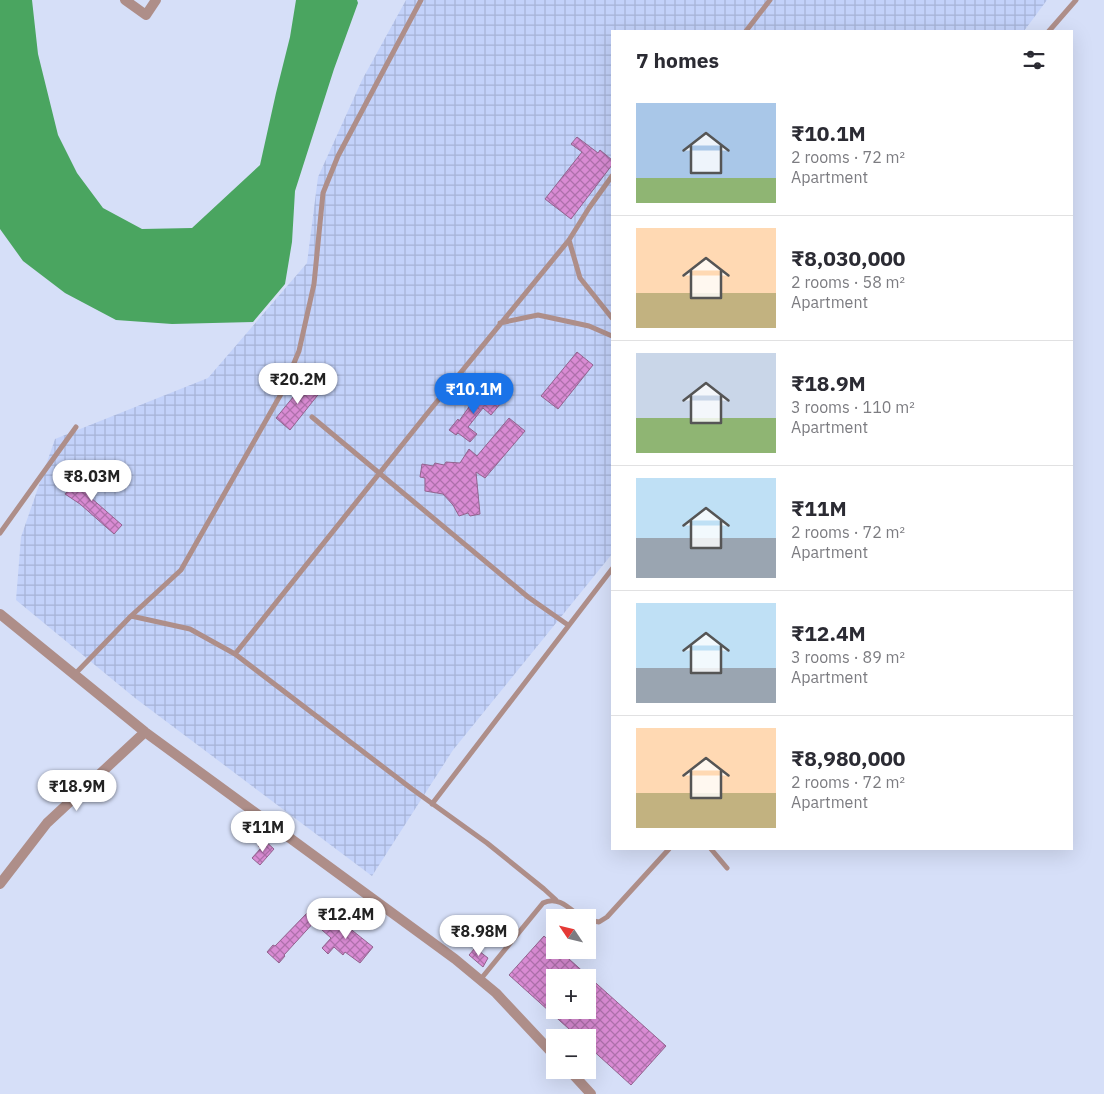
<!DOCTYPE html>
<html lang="en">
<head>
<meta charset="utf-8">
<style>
  body { margin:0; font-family:"IBM Plex Sans",sans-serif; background:#f7f7f7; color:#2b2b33; height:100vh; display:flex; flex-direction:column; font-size:19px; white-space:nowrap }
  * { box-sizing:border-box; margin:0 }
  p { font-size:16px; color:#7c7c81 }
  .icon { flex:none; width:28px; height:28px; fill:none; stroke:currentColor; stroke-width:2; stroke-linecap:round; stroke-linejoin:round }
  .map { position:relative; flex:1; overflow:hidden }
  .drawer { position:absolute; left:611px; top:30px; width:462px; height:820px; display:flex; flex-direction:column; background:#fff; border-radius:0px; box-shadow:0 5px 20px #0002 }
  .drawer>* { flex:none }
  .needle { width:32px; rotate:305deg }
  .controls { position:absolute; left:546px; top:909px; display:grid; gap:10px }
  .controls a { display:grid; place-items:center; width:50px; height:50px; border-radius:0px; background:#fff; box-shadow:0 5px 20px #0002; font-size:25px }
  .price { position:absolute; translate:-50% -42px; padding:0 11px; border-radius:18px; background:#fff; color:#222; font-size:16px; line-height:32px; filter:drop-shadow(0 1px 2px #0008) }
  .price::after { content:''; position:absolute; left:50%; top:30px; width:15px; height:11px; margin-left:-8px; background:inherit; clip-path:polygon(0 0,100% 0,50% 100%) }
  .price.selected { background:#1a73e8; color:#fff }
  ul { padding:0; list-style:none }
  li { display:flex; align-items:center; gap:15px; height:125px; padding:0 25px }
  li+li { border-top:1px solid #e1e1e2 }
  li span { display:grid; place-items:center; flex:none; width:140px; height:100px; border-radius:0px; color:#555 }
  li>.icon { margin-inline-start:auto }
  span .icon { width:60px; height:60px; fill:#fffc; stroke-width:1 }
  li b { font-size:21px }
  h2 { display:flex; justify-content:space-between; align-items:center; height:60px; padding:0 25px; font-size:21px }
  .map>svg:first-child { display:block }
  .industrial { fill:url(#industrial-grid) }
  .water { fill:#4aa560 }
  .building { fill:url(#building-cross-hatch); stroke:#92638e; fill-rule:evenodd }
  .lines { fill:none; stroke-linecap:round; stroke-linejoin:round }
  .service { stroke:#ae8e89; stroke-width:5 }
  .minor { stroke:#ae8e89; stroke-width:10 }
</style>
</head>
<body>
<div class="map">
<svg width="1104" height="1094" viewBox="0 0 1104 1094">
  <defs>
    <pattern id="industrial-grid" width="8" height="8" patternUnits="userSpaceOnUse" patternTransform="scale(1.25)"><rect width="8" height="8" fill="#c3d2fa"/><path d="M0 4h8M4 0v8" fill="none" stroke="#a6b3d6"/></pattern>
    <pattern id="building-cross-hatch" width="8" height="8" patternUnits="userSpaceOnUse" patternTransform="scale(1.25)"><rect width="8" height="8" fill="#d98bd3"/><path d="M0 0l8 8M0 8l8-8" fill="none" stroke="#ae70ab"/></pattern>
  </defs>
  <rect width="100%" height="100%" fill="#d6dff8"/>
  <path class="industrial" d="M406,0H1047L1024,31H612V554L453,750L372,876L135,698L16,600L21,537L55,439L208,378L307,263L318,177L362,80Z"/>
  <path class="water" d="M0,0H32L38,54L58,135L77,173L103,208L142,229L192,228L260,165L276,93L290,37L296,0H357L358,3L334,69L295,191L292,242L285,284L253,322L172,324L116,320L65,293L23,261L0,229Z"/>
  <path class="building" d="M577,137L598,153L600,150L612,160V165L571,219L545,199L582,152L571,144Z
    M577,352L593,365L558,409L541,396Z
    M307,380L321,391L290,430L276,418Z
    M481,390L501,403L491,415L483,408L468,427L477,434L470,442L458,433L456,435L449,430L458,419L459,421Z
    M509,418L525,431L485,478L476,472L480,514L470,516L468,513L459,516L453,505L443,494L425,491V478L420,477L422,464L433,466L435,463L444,465L446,462L460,463L469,449L477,456Z
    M85,473L99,485L90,497L122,525L114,534L80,504L65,494Z
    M264,840L274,849L260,865L252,858L261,848L258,846Z
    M308,912L316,920L284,955L285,956L279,963L267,952L273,945L275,946Z
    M348,912L355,919L348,927L373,947L360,963L345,952L343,955L334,947L328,954L322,948L331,938L322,930L328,923L333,928Z
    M544,936L555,946V950H559L666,1046L631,1085L588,1046V1038H579L509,975ZM555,978H588V1010H555Z
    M475,948L488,958L483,967L469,955Z"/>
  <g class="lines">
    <path class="service" d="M746,31L770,0
      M1049,31L1076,0
      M569,240L580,278L612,318
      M500,323L538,315L589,326L612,336
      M312,417L528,597L568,625
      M0,533L76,427
      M131,616L181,570L281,394L299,351L314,284L323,193L338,156L421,0
      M235,654L426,415L569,240L589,208L612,176
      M75,674L131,616L190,629L235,654L412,789L487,843L544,889L556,900
      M432,804L612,569
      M711,849L727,868
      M588,920L599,922L607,917L669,849
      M480,980L543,903C558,895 570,909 582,918"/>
    <path class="minor" d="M125,0L146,15L156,0
      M0,614L145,732L455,959L496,993L555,1056
      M0,884L47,823L145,732
      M569,1070L591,1094"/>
  </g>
</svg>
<div class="controls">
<a><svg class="needle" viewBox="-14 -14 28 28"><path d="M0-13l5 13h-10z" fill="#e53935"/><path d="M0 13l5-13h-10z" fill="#7c7c81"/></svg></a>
<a>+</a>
<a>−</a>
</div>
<b class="price" style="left:298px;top:405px">₹20.2M</b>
<b class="price selected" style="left:474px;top:415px">₹10.1M</b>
<b class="price" style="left:92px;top:502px">₹8.03M</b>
<b class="price" style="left:77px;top:812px">₹18.9M</b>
<b class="price" style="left:263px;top:853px">₹11M</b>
<b class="price" style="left:346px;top:940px">₹12.4M</b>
<b class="price" style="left:479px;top:957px">₹8.98M</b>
<section class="drawer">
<h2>7 homes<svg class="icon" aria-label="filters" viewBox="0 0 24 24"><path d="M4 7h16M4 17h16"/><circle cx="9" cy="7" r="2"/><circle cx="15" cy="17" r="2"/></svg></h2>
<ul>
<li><span style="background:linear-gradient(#a9c7e8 75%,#8fb573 0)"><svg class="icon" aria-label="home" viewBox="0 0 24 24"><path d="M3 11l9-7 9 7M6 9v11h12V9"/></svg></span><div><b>₹10.1M</b><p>2 rooms · 72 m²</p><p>Apartment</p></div></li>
<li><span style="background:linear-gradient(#ffd9b3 65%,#c2b280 0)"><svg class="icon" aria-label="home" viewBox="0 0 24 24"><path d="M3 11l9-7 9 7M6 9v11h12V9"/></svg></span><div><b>₹8,030,000</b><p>2 rooms · 58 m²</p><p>Apartment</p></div></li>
<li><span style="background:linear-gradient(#c9d6e8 65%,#8fb573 0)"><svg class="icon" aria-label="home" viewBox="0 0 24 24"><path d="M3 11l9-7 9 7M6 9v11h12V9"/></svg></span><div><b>₹18.9M</b><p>3 rooms · 110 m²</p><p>Apartment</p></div></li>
<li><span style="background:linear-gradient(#bfe0f5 60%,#9aa5b1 0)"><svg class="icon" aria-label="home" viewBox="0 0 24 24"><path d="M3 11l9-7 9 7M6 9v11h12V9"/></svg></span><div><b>₹11M</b><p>2 rooms · 72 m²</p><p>Apartment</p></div></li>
<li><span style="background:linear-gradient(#bfe0f5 65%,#9aa5b1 0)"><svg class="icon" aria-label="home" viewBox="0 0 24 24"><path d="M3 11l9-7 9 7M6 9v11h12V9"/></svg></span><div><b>₹12.4M</b><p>3 rooms · 89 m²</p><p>Apartment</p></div></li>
<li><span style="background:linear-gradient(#ffd9b3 65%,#c2b280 0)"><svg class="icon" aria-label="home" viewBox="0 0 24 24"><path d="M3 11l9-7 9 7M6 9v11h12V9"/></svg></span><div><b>₹8,980,000</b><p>2 rooms · 72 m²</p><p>Apartment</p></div></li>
</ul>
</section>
</div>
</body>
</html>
